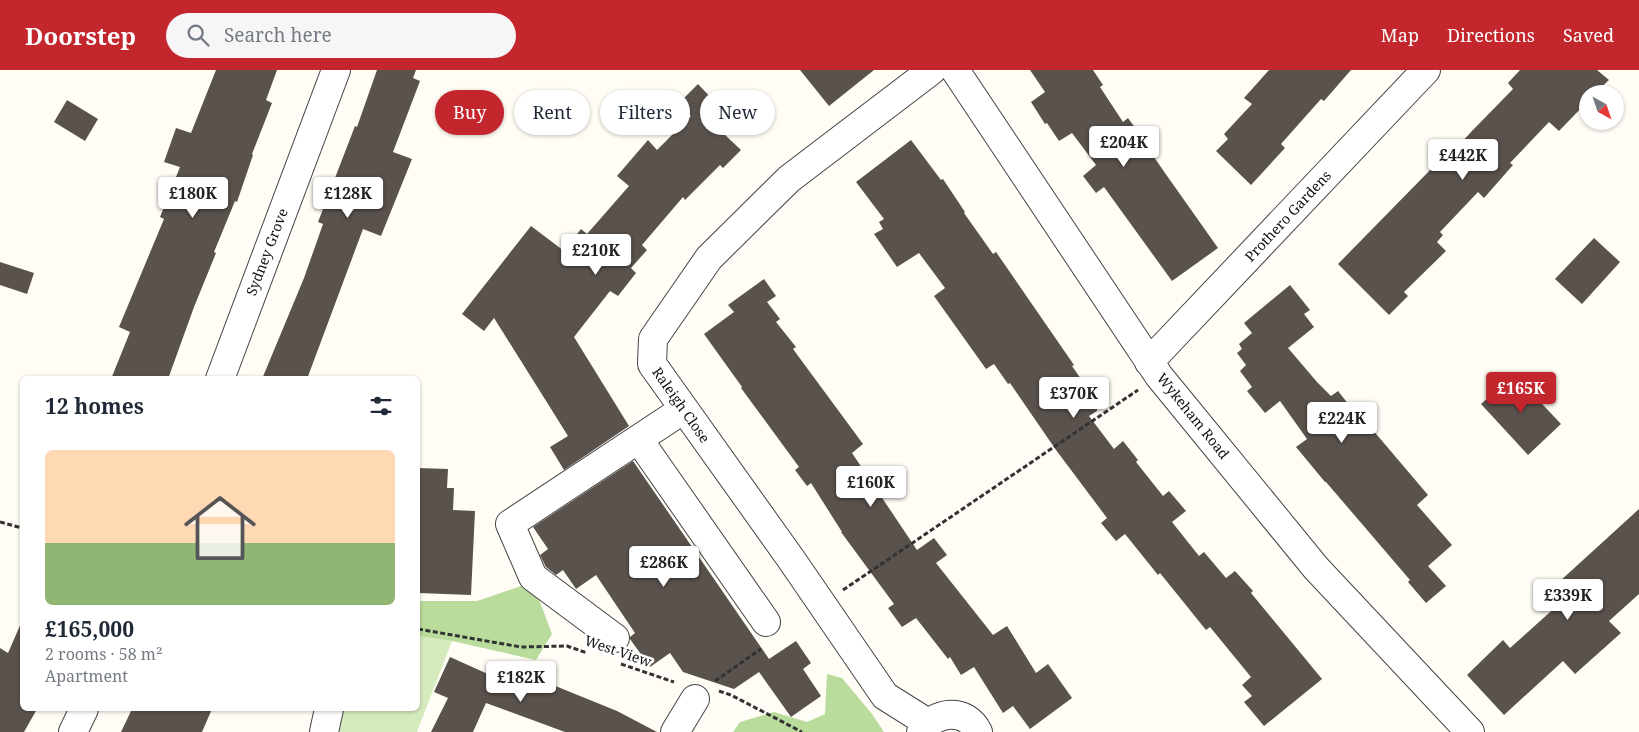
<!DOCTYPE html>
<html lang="en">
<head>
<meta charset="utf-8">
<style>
  body { margin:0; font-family:"Noto Serif",serif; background:#f6f6f7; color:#1f2937; height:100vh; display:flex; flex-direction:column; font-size:19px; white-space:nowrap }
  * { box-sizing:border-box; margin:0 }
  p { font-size:16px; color:#747a83 }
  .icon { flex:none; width:28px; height:28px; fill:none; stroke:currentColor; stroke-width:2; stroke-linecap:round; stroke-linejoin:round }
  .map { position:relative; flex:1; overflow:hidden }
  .side { position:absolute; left:20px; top:306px; width:400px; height:335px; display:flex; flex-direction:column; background:#fff; border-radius:8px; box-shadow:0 1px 4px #0004 }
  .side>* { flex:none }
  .hud { position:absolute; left:435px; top:20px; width:475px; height:45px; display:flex; gap:10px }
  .needle { width:32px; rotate:140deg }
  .controls { position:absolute; left:1579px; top:15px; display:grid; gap:10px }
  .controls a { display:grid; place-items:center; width:45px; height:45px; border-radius:50%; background:#fff; box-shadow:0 1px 4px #0004; font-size:25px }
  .price { position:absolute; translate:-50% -42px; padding:0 11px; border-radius:5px; background:#fff; color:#222; font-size:16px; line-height:32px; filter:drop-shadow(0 1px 2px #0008) }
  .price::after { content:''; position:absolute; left:50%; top:30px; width:15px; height:11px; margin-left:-8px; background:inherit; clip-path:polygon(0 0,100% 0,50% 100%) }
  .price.selected { background:#c4262e; color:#fff }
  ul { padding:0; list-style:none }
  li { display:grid; align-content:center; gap:10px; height:265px; padding:0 25px }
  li+li { border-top:1px solid #e0e1e3 }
  li span { display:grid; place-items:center; height:155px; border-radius:8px; color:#555 }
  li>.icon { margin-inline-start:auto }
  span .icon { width:90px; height:90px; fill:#fffc; stroke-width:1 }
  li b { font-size:21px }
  h2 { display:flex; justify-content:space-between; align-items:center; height:60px; padding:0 25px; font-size:21px }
  .tag { padding:0 18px; border-radius:22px; background:#fff; box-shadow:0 1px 4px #0004; font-size:18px; line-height:45px }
  .tag.selected { background:#c4262e; color:#fff }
  header { display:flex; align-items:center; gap:30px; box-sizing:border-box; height:70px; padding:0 25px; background:#c4262e; color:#fff }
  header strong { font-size:24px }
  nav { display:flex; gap:28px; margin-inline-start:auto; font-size:18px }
  .search { width:350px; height:45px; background:#f6f6f7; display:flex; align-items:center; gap:12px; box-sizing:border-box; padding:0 18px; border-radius:28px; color:#747a83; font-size:19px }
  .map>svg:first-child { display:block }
  .green { fill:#d5ebbd }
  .forest { fill:#b9dc9c }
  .building { fill:#5a524d }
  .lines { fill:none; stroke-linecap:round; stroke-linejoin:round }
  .minor-casing { stroke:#444; stroke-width:30 }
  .path { stroke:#333; stroke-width:3; stroke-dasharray:5 2.5; stroke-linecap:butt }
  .minor { stroke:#fff; stroke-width:28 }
  .labels { text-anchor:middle; stroke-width:5; stroke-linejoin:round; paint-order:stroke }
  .street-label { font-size:14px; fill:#111; stroke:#fff }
</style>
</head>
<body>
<header>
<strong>Doorstep</strong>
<div class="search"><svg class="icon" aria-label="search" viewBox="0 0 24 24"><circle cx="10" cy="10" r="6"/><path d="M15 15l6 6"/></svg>Search here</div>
<nav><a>Map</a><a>Directions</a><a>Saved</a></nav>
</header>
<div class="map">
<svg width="1639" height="662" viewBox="0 0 1639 662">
  <rect width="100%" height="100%" fill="#fffdf5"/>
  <path class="green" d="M418,566L452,571L417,662H336L340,639H418Z"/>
  <path class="forest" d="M527,514L540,532L552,564L536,590L452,571L418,566V531H477Z
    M827,604L842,608L872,644L884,662H733L740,652L774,642L807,652L825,644Z"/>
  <path class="building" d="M216,0H277L266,30L272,33L252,84L253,85L237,132L235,131L214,182L216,183L194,237L168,309H111L130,262L119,257L164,149L160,147L180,97L164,92L176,58L191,63Z
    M377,0H416L413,8L420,11L393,82L412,89L381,166L363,159L307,309H262L304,208L323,154L318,152L355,56L357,57Z
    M800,0H874L829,36Z
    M1030,0H1093L1103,15L1100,17L1123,52L1128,48L1144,70L1143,71L1165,103L1218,178L1172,211L1104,117L1096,123L1083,106L1096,95L1072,63L1059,71L1047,53L1045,54L1031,32L1045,22Z
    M1269,0H1351L1324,31L1321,29L1281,74L1285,78L1251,115L1216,81L1228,69L1224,64L1252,34L1244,28Z
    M1520,0H1597L1609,10L1594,24H1588V31L1559,61L1549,52L1510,93L1513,95L1484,128L1478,122L1440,162L1443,165L1437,172L1446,181L1404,222L1408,226L1389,245L1338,194L1437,93L1440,96L1471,62L1513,19L1508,13Z
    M698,14L735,53L724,64L741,80L723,98L720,95L685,130L683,127L642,175L647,180L631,198L636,203L618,226L610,221L574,267L629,356L564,400L550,377L568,366L494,248L484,261L462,244L531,156L564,181L581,159L587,164L629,116L617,106L648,70L657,80L691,46L678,34Z
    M67,30L98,49L85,71L54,52Z
    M911,70L941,110L943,109L965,142L964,143L993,184L996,182L1074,295L1072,296L1097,332V341L1089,346L1114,379L1123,371L1138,390L1136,392L1163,426L1169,421L1186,441L1172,452L1199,486L1204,482L1226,508L1235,501L1253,521L1251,523L1322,609L1264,656L1244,632L1252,626L1242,615L1251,607L1210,557L1206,560L1160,503L1158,505L1125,464L1116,471L1101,453L1107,448L1056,380L1010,313L1008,314L994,294L986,299L934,226L945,218L919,183L897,197L874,164L883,159L879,152L884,149L856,112Z
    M1594,168L1620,192L1582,234L1555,209Z
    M0,192L34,203L27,224L0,215Z
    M764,209L776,226L767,232L780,249L776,252L796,277L793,279L863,374L852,383L917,480L934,468L947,485L936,493L993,565L1007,556L1036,603L1048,594L1072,628L1030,659L1013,636L1003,643L974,597L961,605L950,587L948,589L916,548L902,557L888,538L894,534L841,462H842L811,413L807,416L795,400L799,397L741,318L742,317L704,264L734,242L728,235Z
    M1290,215L1310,240L1304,244L1314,257L1288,278L1317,312L1331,326L1338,321L1364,354L1366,352L1428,425L1417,435L1452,475L1428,496L1446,516L1426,533L1408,512L1410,510L1326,412H1325L1296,377L1307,369L1280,331L1265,343L1247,321L1252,317L1240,301L1246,295L1237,283L1242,279L1239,274L1252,263L1244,253Z
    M1514,304L1561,354L1528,385L1481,334Z
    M633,391L769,589L796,571L811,593L803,599L821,626L791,647L759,602L734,619L683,602L670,583L650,597L630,569V567L635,563L596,505L576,519L563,500L556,505L546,497L540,485L548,479L533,457Z
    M418,398L448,399L447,418H454L453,440L475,441L471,525L418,523Z
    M1639,439V524L1609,551L1621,563L1575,604L1563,591L1504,645L1467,605L1503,570L1510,578L1559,534L1548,522Z
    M22,551V639H37L24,662H0V578L8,583Z
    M450,587L499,609L504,595L617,641L657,662H565L486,633L473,662H431L448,628L434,622Z
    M132,639H212L202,662H121Z"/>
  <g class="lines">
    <defs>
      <path id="minor" d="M955,0L1159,306L1316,498L1470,662
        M1149,292L1426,0
        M220,309L336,0
        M639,370L766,552
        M615,568L533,507L510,454L684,339
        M928,653L885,626L791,489L652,294L653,269L709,188L789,109L932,0
        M73,662L84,639
        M324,662L329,639
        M675,662L695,629
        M921,662C935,641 966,637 978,662"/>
    </defs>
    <use href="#minor" class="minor-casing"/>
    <path class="path" d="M0,452L22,458
      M843,520L1138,320
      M418,559L521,577L567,576L587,583
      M621,594L674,612
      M715,611L761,579
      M719,621L731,625L802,662"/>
    <use href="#minor" class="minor"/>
  </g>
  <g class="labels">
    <g class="street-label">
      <text transform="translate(1288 146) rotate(-47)" y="5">Prothero Gardens</text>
      <text transform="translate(267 182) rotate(-69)" y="5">Sydney Grove</text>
      <text transform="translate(681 335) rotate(55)" y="5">Raleigh Close</text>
      <text transform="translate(1193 346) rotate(51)" y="5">Wykeham Road</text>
      <text transform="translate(618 581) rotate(19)" y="5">West View</text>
    </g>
  </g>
</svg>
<div class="controls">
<a><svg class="needle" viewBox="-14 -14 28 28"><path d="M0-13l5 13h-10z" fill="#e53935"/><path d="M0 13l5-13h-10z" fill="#747a83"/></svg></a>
</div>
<b class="price" style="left:1124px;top:98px">£204K</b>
<b class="price" style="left:1463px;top:111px">£442K</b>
<b class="price" style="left:193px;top:149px">£180K</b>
<b class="price" style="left:348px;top:149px">£128K</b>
<b class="price" style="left:596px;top:206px">£210K</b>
<b class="price selected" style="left:1521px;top:344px">£165K</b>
<b class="price" style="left:1074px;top:349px">£370K</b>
<b class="price" style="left:1342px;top:374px">£224K</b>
<b class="price" style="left:871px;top:438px">£160K</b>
<b class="price" style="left:664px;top:518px">£286K</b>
<b class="price" style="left:1568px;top:551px">£339K</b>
<b class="price" style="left:521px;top:633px">£182K</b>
<div class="hud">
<a class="tag selected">Buy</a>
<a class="tag">Rent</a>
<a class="tag">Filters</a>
<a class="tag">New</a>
</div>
<section class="side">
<h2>12 homes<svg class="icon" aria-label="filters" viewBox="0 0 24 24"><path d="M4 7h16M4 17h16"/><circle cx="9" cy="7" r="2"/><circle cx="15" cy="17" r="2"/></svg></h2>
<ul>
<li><span style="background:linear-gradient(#ffd9b3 60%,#8fb573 0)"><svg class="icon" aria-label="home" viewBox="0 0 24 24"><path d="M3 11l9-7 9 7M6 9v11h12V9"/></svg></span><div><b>£165,000</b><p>2 rooms · 58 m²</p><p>Apartment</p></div></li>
</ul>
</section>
</div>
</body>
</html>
